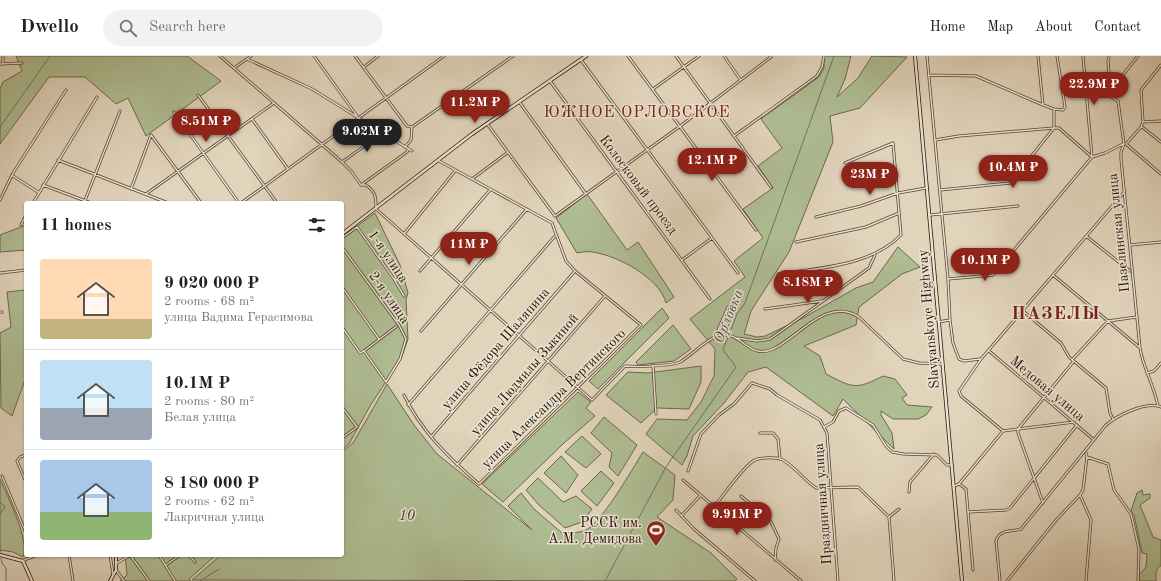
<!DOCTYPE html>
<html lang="en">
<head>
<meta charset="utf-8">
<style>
  body { margin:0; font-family:"Old Standard TT",serif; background:#f2f2f2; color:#202124; height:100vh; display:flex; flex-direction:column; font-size:15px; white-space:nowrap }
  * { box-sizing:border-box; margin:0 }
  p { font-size:13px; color:#757577 }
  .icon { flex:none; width:22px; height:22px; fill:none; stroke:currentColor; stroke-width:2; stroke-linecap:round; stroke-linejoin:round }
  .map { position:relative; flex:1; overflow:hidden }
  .sheet { position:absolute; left:24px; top:145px; width:320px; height:356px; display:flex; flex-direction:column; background:#fff; border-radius:4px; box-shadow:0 1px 3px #0004 }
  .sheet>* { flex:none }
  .price { position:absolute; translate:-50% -34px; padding:0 9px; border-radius:14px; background:#8f2418; color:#fff; font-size:13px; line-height:26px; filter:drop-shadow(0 1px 2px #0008) }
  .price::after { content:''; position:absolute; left:50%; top:24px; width:12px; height:9px; margin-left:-6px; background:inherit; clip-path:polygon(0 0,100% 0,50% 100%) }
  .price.active { background:#222; color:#fff }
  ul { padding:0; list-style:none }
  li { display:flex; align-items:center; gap:12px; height:100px; padding:0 16px }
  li+li { border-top:1px solid #e0e0e0 }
  li span { display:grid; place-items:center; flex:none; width:112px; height:80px; border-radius:4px; color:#555 }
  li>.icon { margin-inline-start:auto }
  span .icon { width:48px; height:48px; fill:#fffc; stroke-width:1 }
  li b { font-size:17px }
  h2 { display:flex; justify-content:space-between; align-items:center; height:48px; padding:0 16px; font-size:17px }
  header { display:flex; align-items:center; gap:24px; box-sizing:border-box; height:56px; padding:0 20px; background:#fff; border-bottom:1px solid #e0e0e0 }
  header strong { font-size:19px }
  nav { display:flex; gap:22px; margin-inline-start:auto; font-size:14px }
  .search { width:280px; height:36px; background:#f2f2f2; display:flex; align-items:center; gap:10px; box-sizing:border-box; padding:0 14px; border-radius:22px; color:#757577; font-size:15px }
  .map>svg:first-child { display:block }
  .green { fill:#afbd93; stroke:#6a684c }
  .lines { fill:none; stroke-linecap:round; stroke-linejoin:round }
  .stream { stroke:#697570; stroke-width:1 }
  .street-casing { stroke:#554332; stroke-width:3 }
  .secondary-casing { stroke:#261305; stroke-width:4 }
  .street { stroke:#ece3d3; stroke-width:1.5 }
  .secondary { stroke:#ece3d3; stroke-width:2.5 }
  .labels { text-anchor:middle; stroke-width:3; stroke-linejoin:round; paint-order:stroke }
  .street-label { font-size:14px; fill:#261305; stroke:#ece3d3 }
  .park-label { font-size:14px; font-style:italic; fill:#4f4630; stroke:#ece3d3 }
  .poi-label { font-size:14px; fill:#261305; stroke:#ece3d3; text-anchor:end }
  .water-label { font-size:15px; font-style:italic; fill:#4d4c43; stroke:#ece3d3 }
  .quarter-label { font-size:16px; letter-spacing:1px; fill:#7a1f14; stroke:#ece3d3 }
  .district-label { font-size:18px; font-weight:bold; letter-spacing:1px; fill:#7a1f14; stroke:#ece3d3 }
</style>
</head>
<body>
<header>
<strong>Dwello</strong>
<div class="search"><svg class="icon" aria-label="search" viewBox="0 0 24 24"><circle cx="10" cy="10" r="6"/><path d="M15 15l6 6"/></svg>Search here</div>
<nav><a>Home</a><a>Map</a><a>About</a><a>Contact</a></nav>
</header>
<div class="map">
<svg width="1161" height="525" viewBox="0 0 1161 525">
  <rect width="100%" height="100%" fill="#e1d4bb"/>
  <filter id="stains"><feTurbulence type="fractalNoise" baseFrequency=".005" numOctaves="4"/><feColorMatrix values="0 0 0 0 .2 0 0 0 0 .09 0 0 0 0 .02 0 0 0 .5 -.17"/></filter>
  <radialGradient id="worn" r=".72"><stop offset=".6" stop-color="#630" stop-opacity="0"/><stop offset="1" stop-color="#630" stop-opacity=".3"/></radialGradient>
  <path class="green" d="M16,0H187L221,25L146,80L128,42L116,48L85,21H49L0,88V33L3,26L22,15Z
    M824,0H851L845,23L837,41L858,22L872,0L907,1L860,52L830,60L833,86L789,196L751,255L744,278L757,281L765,280L803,262L856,232L873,226L898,191L920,211L902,218L859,251L856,269L804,290L820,300L826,318C853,332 856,334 883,320L895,323L907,339L902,342L907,349L932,351L926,359L918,363H893L881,355V359L892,377L894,393L843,343L833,360L766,311L748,316L724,347L693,380L687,400L682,409L646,378L657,363L687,364L701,346L714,320L715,293L690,263L745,221L734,205L763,182L743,153L773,132L758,110L782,92L761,63L819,21L824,12Z
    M587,138L627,194L638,186L674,241L666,247C660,222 618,200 593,196C588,195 582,196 577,197L556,162Z
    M375,157L400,209L408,237L406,243L408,283L401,303L370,350L349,388L342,394V181Z
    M26,169V194L0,196V179Z
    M26,234V321L12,360L1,352L0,277L11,271L7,236Z
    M662,252L669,262L598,333L589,325Z
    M673,269L691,293L674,305L638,309L636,306Z
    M701,310V326L689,353L657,352L641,367L606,339L628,316L648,317Z
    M387,328L414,369L437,398L532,474L508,450L521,437L534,453L562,477C568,477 578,477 584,475C600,470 633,412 643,396L675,419L673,444L657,461L711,497L737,523L735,525L192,524L221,499H342V396L353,387Z
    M578,336L591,346L586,352L595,360L564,387L503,446L482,428Z
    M604,361L637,389L618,420L609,411L612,397L591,377Z
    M582,380L601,398L586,412L565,396Z
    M561,400L578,419L566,437L544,417Z
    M601,415L614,427L597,450L581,435Z
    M538,422L563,446L576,440L592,453L582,466L565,472L539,449L526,434Z
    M0,423C7,439 30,485 23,501L13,496L0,494Z
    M1142,434L1143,439L1150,438V442L1140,449L1153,481L1161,484V510H1159L1156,516V525H1139V519L1146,511L1147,498L1142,497L1134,459L1131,455L1137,437Z
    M125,499H216L189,523L191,525H120L127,519Z"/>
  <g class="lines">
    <path class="stream" d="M0,71L50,0
      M0,446L5,451L0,458
      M0,494L1,496
      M1,502L2,507L6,512V525
      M200,525L219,513
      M605,525L666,411L736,311L723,294L737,258L745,247L834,0"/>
    <defs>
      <path id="street" d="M3,0V8
        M220,0L342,106L351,115L361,129
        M314,0L357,60
        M355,0L407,70L412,71L411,84L405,91
        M628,0L756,174
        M676,0L771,131
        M724,0L740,23
        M927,0L948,223
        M1038,0L1043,49
        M1083,0L1092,101
        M1109,0L1108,5L1111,41L1118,45L1124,88L1121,96V103L1140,292C1143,312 1154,329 1158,350
        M247,3L312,33L412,95
        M581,4L738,217
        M0,8L22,7
        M364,11L378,0
        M234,12L251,0
        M929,19L976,20L1043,49L1054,53L1063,54L1065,51L1057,0
        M1122,20L1138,0
        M550,25L710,243
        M653,33L699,0
        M198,39L277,147
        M520,47L586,138
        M1054,54V72
        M174,56L239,147
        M252,63L288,113
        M1143,66L1161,65
        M488,69L555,160L679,71L771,1L770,0
        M412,71L513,0
        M1142,71L1161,86
        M151,79L201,147
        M734,80L817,20L822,11L824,0
        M935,84L959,80L1054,72H1059L1092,101
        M1126,88L1141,71L1143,66L1141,34L1161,9
        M1126,88L1161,118
        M1092,101L1105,97L1123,88
        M58,104L168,147
        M342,106L383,77
        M13,120L38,136
        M472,123L507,97
        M43,129L91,147
        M361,129H366C376,136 376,141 376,153L592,344L625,310C635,311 672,310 680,306C693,299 705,283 720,279C742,275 748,304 773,293C799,281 827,240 859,261L903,303L919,307L942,308
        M361,129L407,96L408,94
        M131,133L151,79
        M940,134L1010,127L1054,72
        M146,138L274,47
        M0,144L13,117L66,34
        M33,147L97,41
        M84,147L120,55
        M241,147L444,0
        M930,159L1018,150
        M816,161L861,150L898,137L926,132
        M21,169L26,159
        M404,178L455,115
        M1086,180L1130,215
        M342,182L357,171L394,223L404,240
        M796,186L866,171L899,157
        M1130,189L1161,186
        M342,191L399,269L406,283L400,303L386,326L364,295L360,297L342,271
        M682,204L712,182
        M420,215L490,134
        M0,217L26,214
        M778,218C819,212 871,210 901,179L893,87L845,107
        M1053,219L1139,291
        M342,231L379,283
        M765,253L822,245
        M1023,255L1061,287L1069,301L1106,332L1110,357L1113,363
        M0,256H2
        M950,264L953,287L959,303L964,305L980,303
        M938,266L950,264L948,223L993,219L1092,101
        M421,275L527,153
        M715,281L728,251
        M737,282L757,285L770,283L869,212L875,199
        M364,295L397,270
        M989,295L1094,384
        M1072,304L1108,265L1137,261
        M653,309L656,358
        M1147,317L1154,315L1161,307
        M404,339C421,375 449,402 479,428L641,269L575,215L566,205L552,167L439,105
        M408,349L555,180
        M342,351L357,371L342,382
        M824,371L833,366L839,355L846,352L873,369L886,390L892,396L904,398L937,399L947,409H951
        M1003,375L961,340L959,335L981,303L1125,135
        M760,377H773L778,383L780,403
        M431,381L575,215
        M1086,397L1087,401L1083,434L1080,439L1091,464L1086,525
        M26,399L20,401L17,405L26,426
        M1087,401L1108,408L1114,434L1131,458L1139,493L1138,525
        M457,409L605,240
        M688,415L701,378L719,359L734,348L752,327L770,333L777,339L820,364L827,377L838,525
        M2,420L26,477
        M683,424L801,525
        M959,428L966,433L973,514
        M954,430L959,428L1003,375L1018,373L1074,305
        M909,436L910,426L934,398
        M741,440L771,466L779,483L776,492L775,504
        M1043,447L1018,377V373L1074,366
        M714,451C722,441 745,408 755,404C761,401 777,401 783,404C795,411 804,424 816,432L858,431L889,461L894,525
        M676,454L694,473L755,525
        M968,456L1006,454L1010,452L1077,369
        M682,459L701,439
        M889,461L899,453
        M69,499L73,525
        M110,499L113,518
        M130,499L149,525
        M159,499L175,525
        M189,499L195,506
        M24,504L37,499
        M117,507L130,499
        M166,509L180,499
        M116,514L124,525
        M1000,525L996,485C1000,473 1010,476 1021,473L1106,369C1118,359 1146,345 1161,351
        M1007,525L1057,463L1080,439"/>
      <path id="secondary" d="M915,0L962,525
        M342,178L472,78L586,0
        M0,499L23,505L32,525
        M110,525L116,514V499"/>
    </defs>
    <use href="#street" class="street-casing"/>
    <use href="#secondary" class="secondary-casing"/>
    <use href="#street" class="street"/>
    <use href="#secondary" class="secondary"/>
  </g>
  <defs>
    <symbol id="stadium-pin" viewBox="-11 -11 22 30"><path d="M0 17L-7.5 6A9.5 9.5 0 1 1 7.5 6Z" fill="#8f2418" stroke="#ece3d3"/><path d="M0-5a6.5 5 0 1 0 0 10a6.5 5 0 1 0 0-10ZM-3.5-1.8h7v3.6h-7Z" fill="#fff"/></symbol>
  </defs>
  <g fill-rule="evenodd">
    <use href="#stadium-pin" x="645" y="463" width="22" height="30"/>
  </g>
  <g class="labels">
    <g class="street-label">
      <text transform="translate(639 128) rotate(53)" y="5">Колосковый проезд</text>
      <text transform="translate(1118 177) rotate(-96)" y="5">Пазелинская улица</text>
      <text transform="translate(389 200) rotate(56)" y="5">1-я улица</text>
      <text transform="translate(390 241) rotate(55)" y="5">2-я улица</text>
      <text transform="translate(928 263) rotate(-95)" y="5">Slavyanskoye Highway</text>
      <text transform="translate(495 292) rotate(-49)" y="5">улица Фёдора Шаляпина</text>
      <text transform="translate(524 318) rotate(-49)" y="5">улица Людмилы Зыкиной</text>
      <text transform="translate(1048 332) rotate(40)" y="5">Медовая улица</text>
      <text transform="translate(553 342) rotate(-44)" y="5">улица Александра Вертинского</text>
      <text transform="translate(822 448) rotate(-94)" y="5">Праздничная улица</text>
    </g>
    <g class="park-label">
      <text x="407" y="464">10</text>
    </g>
    <g class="poi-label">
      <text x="642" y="471">РССК им.<tspan x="642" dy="16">А.М. Демидова</tspan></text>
    </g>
    <g class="water-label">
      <text transform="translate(728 260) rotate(-68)" y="5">Орловка</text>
    </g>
    <g class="quarter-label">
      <text x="637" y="61">ЮЖНОЕ ОРЛОВСКОЕ</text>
    </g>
    <g class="district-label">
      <text x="1056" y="263">ПАЗЕЛЫ</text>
    </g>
  </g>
  <rect width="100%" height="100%" filter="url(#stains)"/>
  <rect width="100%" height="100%" fill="url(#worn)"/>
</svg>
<b class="price" style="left:1094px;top:50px">22.9M ₽</b>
<b class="price" style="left:475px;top:68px">11.2M ₽</b>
<b class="price" style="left:206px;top:87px">8.51M ₽</b>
<b class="price active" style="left:367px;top:97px">9.02M ₽</b>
<b class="price" style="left:712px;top:126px">12.1M ₽</b>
<b class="price" style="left:1013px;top:133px">10.4M ₽</b>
<b class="price" style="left:870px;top:140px">23M ₽</b>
<b class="price" style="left:469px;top:210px">11M ₽</b>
<b class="price" style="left:985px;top:226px">10.1M ₽</b>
<b class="price" style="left:808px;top:248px">8.18M ₽</b>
<b class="price" style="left:737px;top:480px">9.91M ₽</b>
<section class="sheet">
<h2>11 homes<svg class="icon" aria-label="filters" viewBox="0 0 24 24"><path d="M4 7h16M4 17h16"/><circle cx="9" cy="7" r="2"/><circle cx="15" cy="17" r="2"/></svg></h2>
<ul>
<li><span style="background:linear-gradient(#ffd9b3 75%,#c2b280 0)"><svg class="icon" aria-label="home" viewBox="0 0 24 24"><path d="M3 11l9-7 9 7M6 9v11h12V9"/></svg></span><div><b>9 020 000 ₽</b><p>2 rooms · 68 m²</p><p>улица Вадима Герасимова</p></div></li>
<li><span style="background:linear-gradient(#bfe0f5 60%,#9aa5b1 0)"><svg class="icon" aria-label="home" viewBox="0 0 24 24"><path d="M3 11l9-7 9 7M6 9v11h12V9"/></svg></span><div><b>10.1M ₽</b><p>2 rooms · 80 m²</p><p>Белая улица</p></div></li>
<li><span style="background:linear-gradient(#a9c7e8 65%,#8fb573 0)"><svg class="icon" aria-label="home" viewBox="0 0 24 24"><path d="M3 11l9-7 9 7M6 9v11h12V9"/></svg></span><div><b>8 180 000 ₽</b><p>2 rooms · 62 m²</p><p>Лакричная улица</p></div></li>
</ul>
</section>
</div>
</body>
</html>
